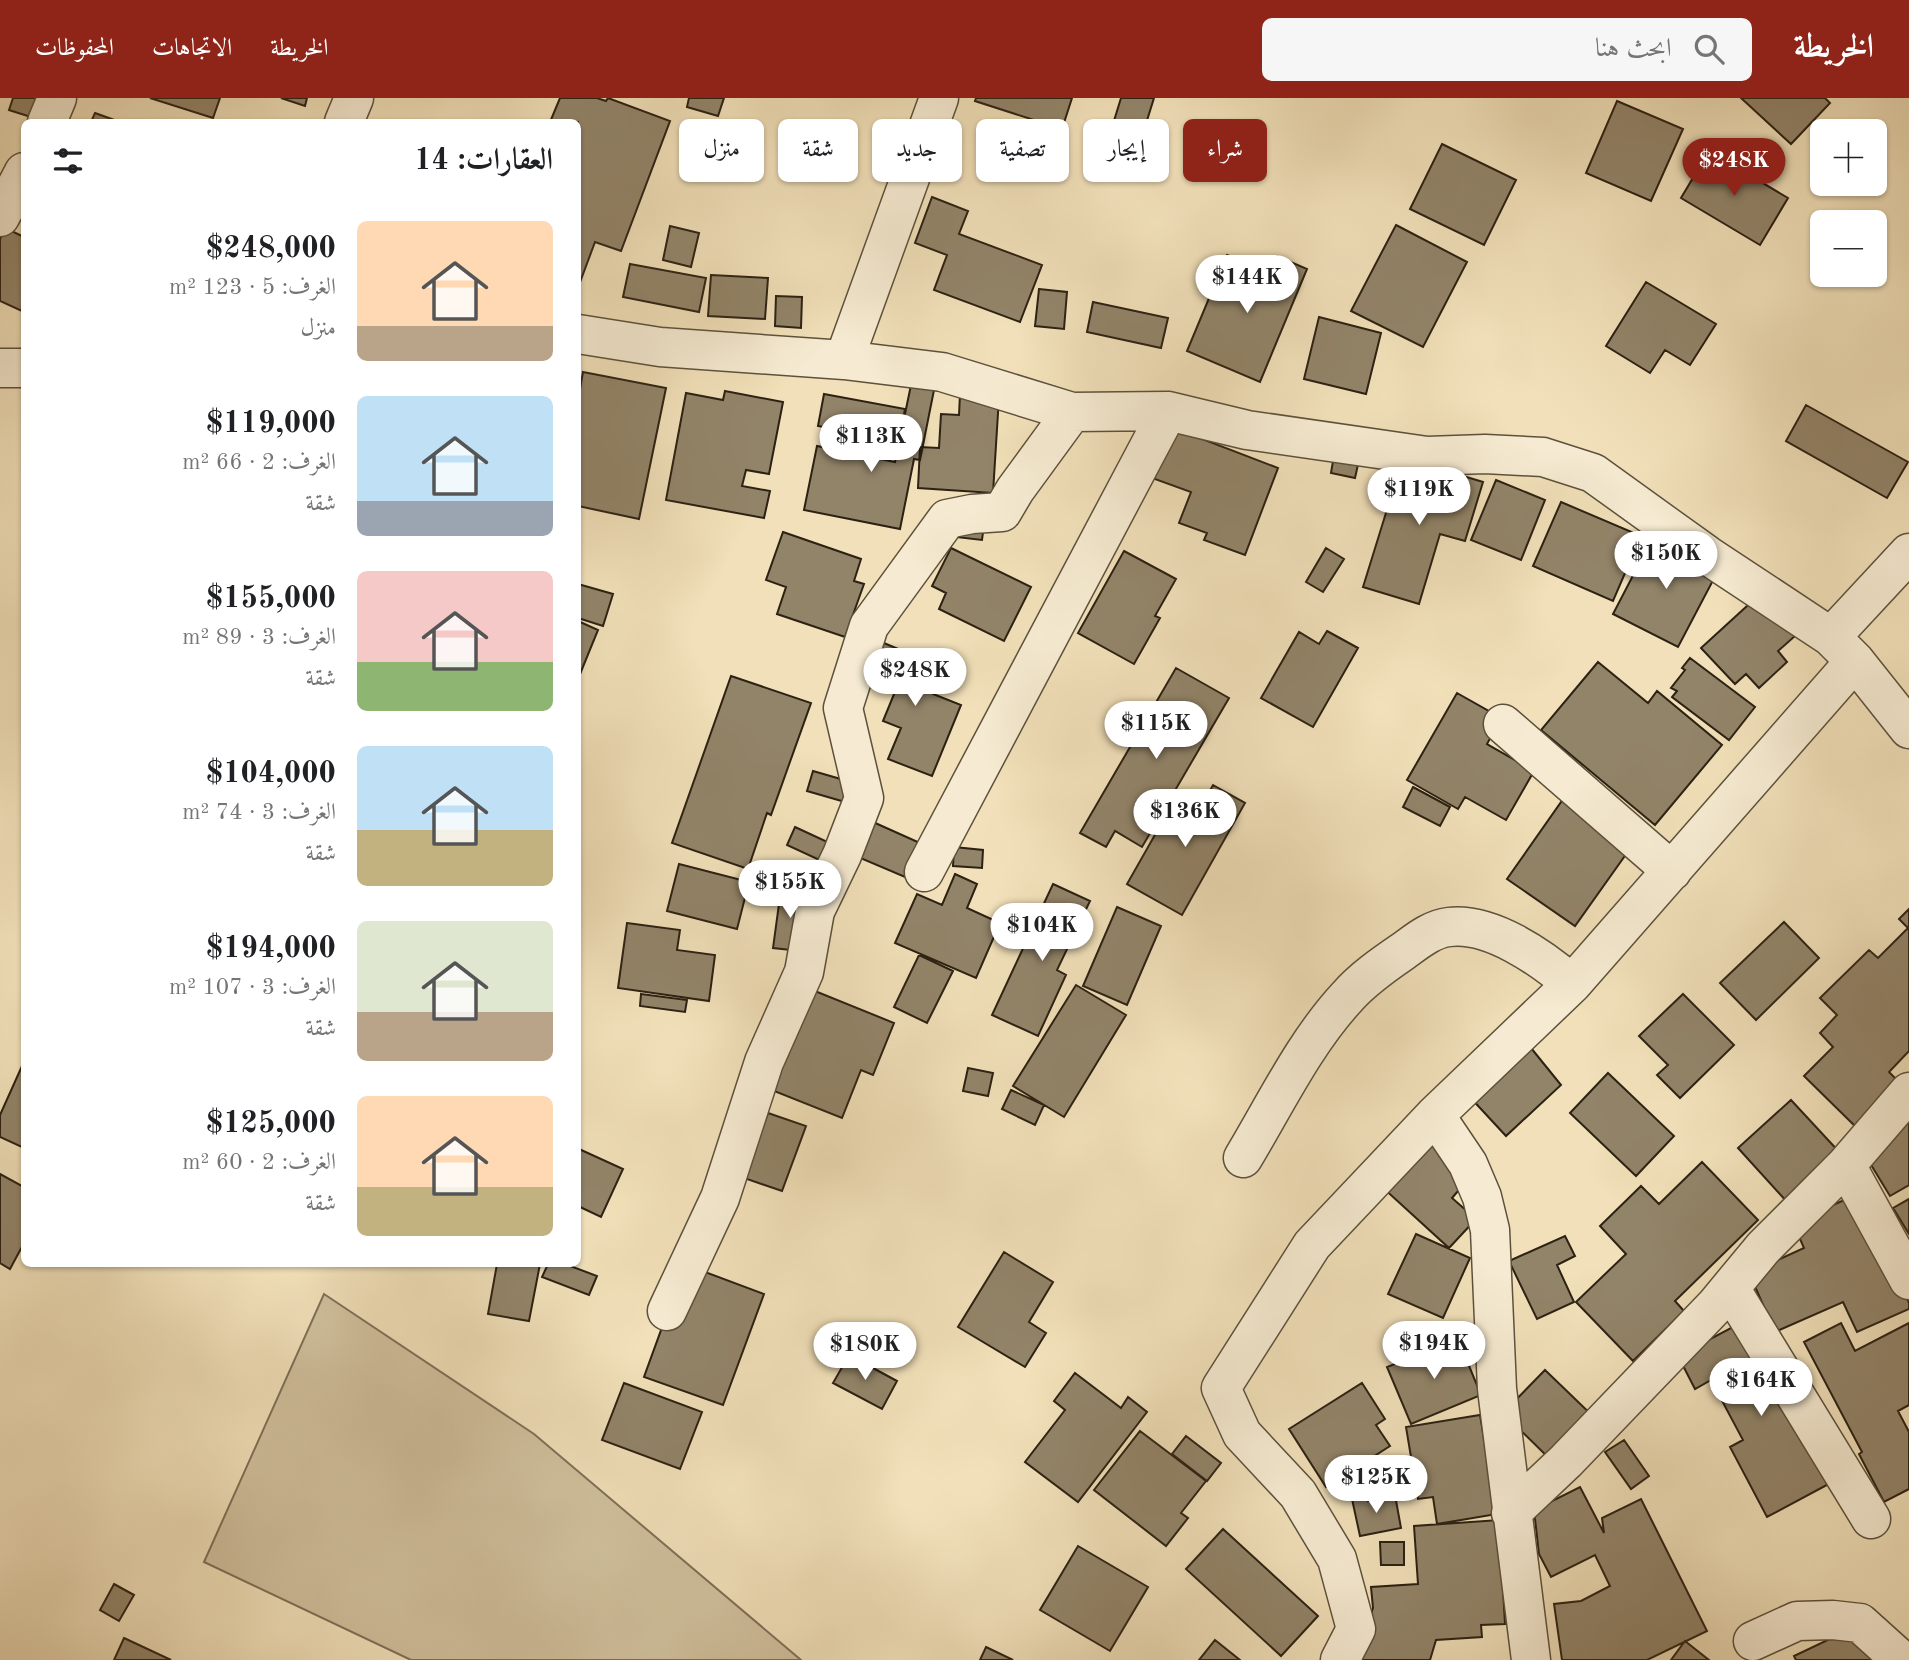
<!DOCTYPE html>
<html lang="ar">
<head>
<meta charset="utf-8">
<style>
  body { margin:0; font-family:"Old Standard TT",Amiri,serif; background:#f6f6f6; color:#202124; direction:rtl; height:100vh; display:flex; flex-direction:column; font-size:26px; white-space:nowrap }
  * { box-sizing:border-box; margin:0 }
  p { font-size:23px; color:#757577 }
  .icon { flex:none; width:38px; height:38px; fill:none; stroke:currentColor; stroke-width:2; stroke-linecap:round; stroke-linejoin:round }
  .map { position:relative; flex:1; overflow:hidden; direction:ltr }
  .sheet { position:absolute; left:21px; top:21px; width:560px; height:1148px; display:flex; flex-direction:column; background:#fff; border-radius:10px; box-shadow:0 2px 5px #0004; direction:rtl }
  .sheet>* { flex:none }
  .guide { position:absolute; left:602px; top:21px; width:665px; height:63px; direction:rtl; display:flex; gap:14px }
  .fabs { position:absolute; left:1810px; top:21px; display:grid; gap:14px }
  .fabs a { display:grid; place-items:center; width:77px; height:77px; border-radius:10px; background:#fff; box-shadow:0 2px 5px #0004; font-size:35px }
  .price { position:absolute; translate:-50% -60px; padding:0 16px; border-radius:24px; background:#fff; color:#222; font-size:23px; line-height:46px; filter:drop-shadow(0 2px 4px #0008) }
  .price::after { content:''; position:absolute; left:50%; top:42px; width:21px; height:16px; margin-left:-10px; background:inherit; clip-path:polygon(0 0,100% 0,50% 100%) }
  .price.selected { background:#8f2418; color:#fff }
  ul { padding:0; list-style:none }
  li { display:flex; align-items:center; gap:21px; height:175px; padding:0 28px }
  li span { display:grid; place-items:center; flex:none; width:196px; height:140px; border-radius:10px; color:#555 }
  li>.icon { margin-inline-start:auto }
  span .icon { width:84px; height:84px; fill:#fffc; stroke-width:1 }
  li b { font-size:30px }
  h2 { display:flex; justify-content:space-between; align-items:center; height:84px; padding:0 28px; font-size:30px }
  .tag { padding:0 24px; border-radius:10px; background:#fff; box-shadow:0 2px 5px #0004; font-size:24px; line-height:63px }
  .tag.selected { background:#8f2418; color:#fff }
  header { display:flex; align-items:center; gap:42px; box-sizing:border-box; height:98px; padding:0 35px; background:#8f2418; color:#fff }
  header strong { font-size:33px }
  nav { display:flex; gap:38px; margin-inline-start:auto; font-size:24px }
  .search { width:490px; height:63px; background:#f6f6f6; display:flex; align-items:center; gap:18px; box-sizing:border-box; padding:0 24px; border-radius:10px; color:#757577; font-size:26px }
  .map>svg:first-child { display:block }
  .green { fill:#d0c09d; stroke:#7e7058; stroke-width:2 }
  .building { fill:#928469; stroke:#2c2113; stroke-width:2 }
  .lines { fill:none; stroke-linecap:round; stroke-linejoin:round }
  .minor-casing { stroke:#5d513c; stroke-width:41 }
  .minor { stroke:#f6ebd2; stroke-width:38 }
</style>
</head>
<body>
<header>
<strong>الخريطة</strong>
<div class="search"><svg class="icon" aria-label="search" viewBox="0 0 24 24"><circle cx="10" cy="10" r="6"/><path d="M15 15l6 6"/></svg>ابحث هنا</div>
<nav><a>الخريطة</a><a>الاتجاهات</a><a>المحفوظات</a></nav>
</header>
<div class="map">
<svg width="1909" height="1562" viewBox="0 0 1909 1562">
  <rect width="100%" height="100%" fill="#f1e0b9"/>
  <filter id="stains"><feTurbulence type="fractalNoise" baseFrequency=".00286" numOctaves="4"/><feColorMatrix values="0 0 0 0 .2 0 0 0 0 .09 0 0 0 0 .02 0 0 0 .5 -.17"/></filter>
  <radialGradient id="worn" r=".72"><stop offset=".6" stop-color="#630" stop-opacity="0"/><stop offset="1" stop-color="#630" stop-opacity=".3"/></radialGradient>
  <path class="green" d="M324,1196L534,1336L801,1562H411L204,1464Z"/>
  <path class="building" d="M13,0H40L34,20L9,12Z
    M150,0H220L213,20Z
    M281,0H307L305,8Z
    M560,0H597L606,3L608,0L670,23L621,153L595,144L579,187L578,24H550Z
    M689,0H724L718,18L687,9Z
    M976,0H1072L1062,31L975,3Z
    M1121,0H1154L1139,48L1109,39Z
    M1741,0H1825L1830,5L1791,46Z
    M1617,3L1683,31L1651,103L1586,75Z
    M95,15L120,24H91Z
    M1442,46L1516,82L1484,147L1410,111Z
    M1709,53L1788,100L1760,147L1681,100Z
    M932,99L968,113L959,136L1042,167L1020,224L934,192L947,157L915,145Z
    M1396,127L1467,164L1423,249L1351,213Z
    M670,128L699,135L691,169L663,162Z
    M5,130L24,139V214L0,203V141Z
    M1227,157L1269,175L1277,158L1307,171L1260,284L1187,253Z
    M630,166L706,180L699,214L623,199Z
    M711,177L768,180L765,221L708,218Z
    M1646,184L1716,226L1690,267L1665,252L1650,275L1606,248Z
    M1039,191L1067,194L1064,231L1035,228Z
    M776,198L802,199L801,230L775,228Z
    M1093,204L1168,220L1161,250L1087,234Z
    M1319,219L1381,235L1366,296L1304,281Z
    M583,274L666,290L639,421L578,408V302Z
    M911,287L934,292L920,362L914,361L900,431L804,412L817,348L895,364Z
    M725,293L783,304L769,376L746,372L742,388L770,393L764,420L666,402L686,295L723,302Z
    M824,296L905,311L896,360L831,348L834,331L818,328Z
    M960,296L999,299L993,395L918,390L920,349L939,350L941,316L959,317Z
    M1806,307L1908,364L1887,400L1786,343Z
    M1171,329L1278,370L1245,457L1204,442L1207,435L1179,425L1191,394L1152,380Z
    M1334,357L1359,362L1355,380L1331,375Z
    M1403,360L1483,384L1465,443L1440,436L1419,506L1363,489Z
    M1496,382L1545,402L1521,462L1471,442Z
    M1561,404L1641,438L1613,503L1533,468Z
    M984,427L982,442L956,439Z
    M783,434L861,461L854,483L864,486L845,539L777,516L786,489L766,482Z
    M1654,437L1719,471L1678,549L1613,516Z
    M951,450L1031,489L1004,543L939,511L946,495L932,488Z
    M1326,450L1344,461L1323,494L1306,484Z
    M1124,453L1176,481L1155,518L1160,520L1134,566L1078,535Z
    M578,486L613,496L603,528L578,520Z
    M1758,498L1795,538L1778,553L1787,564L1759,590L1746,576L1735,586L1701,550Z
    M578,523L598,532L578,581Z
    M1327,533L1358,550L1313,629L1261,600L1299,534L1319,546Z
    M879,543L944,570L933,596L961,607L932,678L888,661L901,630L883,623L899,584L867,571Z
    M1690,560L1755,609L1729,642L1672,599L1677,593L1671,590L1685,572L1682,570Z
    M1598,564L1648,605L1657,593L1722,647L1655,727L1541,632Z
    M1176,570L1229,600L1142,749L1115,733L1106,749L1080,735Z
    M731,578L811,605L771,717L767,715L748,771L672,745Z
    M1457,595L1501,620L1487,646L1534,673L1506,722L1465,699L1458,711L1407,682Z
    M813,673L851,684L845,704L807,693Z
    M1213,687L1245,705L1182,817L1127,786L1177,698L1200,711Z
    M1413,689L1450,709L1440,728L1403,709Z
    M1566,697L1634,745L1575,828L1507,781Z
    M873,724L920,745L905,779L858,759Z
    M795,729L836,748L828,766L787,747Z
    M954,749L983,752L982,770L953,768Z
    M679,766L749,784L737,831L667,813Z
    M955,776L977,786L967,810L1000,825L976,880L895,845L917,796L942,807Z
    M1053,786L1090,803L1057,872L1066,877L1038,938L992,917Z
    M781,791L808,794L800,853L773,850Z
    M1117,809L1161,828L1127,907L1083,888Z
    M1909,811V953L1889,974L1903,988L1859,1032L1804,978L1833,949L1820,935L1837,917L1820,900L1869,852L1878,860L1908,830L1899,821Z
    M1784,824L1819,860L1756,922L1720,885Z
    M627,825L680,832L677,852L715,857L709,903L618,890Z
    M919,857L953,873L927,925L894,909Z
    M1076,887L1126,917L1064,1019L1013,988Z
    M805,889L894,925L873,977L861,972L842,1020L764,989Z
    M641,896L687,902L685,914L640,908Z
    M1683,896L1734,947L1680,1000L1657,977L1668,967L1639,938Z
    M1527,945L1561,987L1506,1038L1468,997Z
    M22,968L24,970V1050L0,1039V1017Z
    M968,970L993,975L988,998L963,993Z
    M1608,975L1674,1038L1636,1078L1570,1015Z
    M1011,992L1044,1007L1035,1027L1002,1011Z
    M1791,1002L1842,1057L1788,1105L1738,1050Z
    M768,1015L806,1028L782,1093L744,1080Z
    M1909,1024V1087L1890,1098L1862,1052Z
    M1425,1039L1470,1079L1452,1100L1476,1121L1449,1150L1381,1088Z
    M579,1051L623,1071L601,1119L578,1108V1055Z
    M1702,1064L1758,1122L1675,1203L1684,1213L1633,1263L1576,1204L1626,1156L1600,1128L1641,1088L1659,1106Z
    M0,1076L24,1089V1145L10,1171L0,1165Z
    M1853,1098L1895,1173L1909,1205V1211L1857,1234L1843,1204L1775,1234L1749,1175L1804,1150L1793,1125Z
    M1909,1101V1136L1893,1110Z
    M1416,1136L1470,1160L1443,1220L1388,1196Z
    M1565,1138L1575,1158L1557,1167L1574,1204L1537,1221L1509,1163Z
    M1004,1154L1053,1184L1029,1224L1046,1235L1025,1269L958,1229Z
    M497,1166H540L529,1223L488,1216Z
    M548,1166H565L597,1178L589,1197L542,1179Z
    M697,1171L764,1196L723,1307L644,1279L664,1224Z
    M1748,1221L1838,1381L1767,1419L1730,1349L1743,1342L1711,1282L1695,1291L1678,1258Z
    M1841,1225L1855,1253L1909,1225V1307L1898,1313L1909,1334V1391L1884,1404L1859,1356L1862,1354L1804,1244Z
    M1458,1241L1481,1297L1411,1326L1387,1269Z
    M849,1257L897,1283L882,1311L833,1285Z
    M1545,1272L1599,1324L1556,1367L1503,1315Z
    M1075,1275L1121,1310L1128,1299L1147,1314L1078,1404L1025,1364L1065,1312L1054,1303Z
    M624,1285L702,1314L680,1371L602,1342Z
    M1362,1285L1385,1321L1376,1327L1390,1348L1326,1389L1289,1331Z
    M1480,1317L1497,1416L1437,1426L1433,1399L1418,1401L1406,1329Z
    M1140,1333L1206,1383L1181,1415L1188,1420L1166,1448L1094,1392Z
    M1186,1338L1221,1365L1207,1383L1172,1356Z
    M1624,1342L1649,1378L1631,1391L1605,1354Z
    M1580,1389L1604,1435L1602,1420L1641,1401L1707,1533L1647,1562H1562L1554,1506L1581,1503L1610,1488L1595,1457L1551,1479L1539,1456L1534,1412Z
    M1395,1397L1401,1430L1360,1438L1352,1401L1367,1398L1368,1403Z
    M1499,1422L1505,1526L1481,1527L1482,1539L1436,1542L1430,1562H1356L1373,1510L1371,1489L1418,1486L1414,1428Z
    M1223,1431L1318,1518L1281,1558L1186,1471Z
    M1380,1444H1404V1467H1381Z
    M1078,1448L1148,1489L1110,1553L1040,1512Z
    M114,1486L134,1497L119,1523L100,1512Z
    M1859,1527L1876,1562H1796L1794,1558Z
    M124,1540L171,1562H114Z
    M1215,1542L1240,1562H1199Z
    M1685,1543L1709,1562H1671Z
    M986,1549L1013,1562H980Z"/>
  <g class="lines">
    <defs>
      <path id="minor" d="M47,24L57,0
        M344,24L354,0
        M0,119L24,74
        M578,236L660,249L844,262L942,274L1072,314L1168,313L1247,332L1427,358L1485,356L1543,359L1593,375L1707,457L1831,539L1855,563L1909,631
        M844,262L939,0
        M0,270H24
        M1831,539L1909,455
        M1503,626L1672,773
        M924,774L1168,313
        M1435,1017L1468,1066L1482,1099L1490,1132L1497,1291L1531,1562
        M1243,1060C1276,1005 1305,944 1348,898C1363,881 1383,867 1402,854C1416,844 1431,831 1449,829C1491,824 1542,860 1572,886L1855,563
        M1846,1067L1909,1182
        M1730,1190L1871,1421
        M667,1213L720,1100L764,964L804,874L815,813L842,757L864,700L843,610L869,528L947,421L972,416L1002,414L1015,392L1072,314
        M1511,1415L1566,1363L1715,1208L1763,1150L1846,1067L1909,994
        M1753,1543L1797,1523L1833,1522L1860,1525L1901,1562
        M1340,1562L1356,1531L1337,1461L1298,1396L1242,1336L1221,1290L1312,1147L1435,1017L1572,886"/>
    </defs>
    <use href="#minor" class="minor-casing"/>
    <use href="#minor" class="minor"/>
  </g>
  <rect width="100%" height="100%" filter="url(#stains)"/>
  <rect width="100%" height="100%" fill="url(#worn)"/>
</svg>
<div class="fabs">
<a>+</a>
<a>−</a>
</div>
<b class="price selected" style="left:1734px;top:100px">$248K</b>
<b class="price" style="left:1247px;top:217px">$144K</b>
<b class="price" style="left:871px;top:376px">$113K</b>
<b class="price" style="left:1419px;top:429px">$119K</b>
<b class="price" style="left:1666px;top:493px">$150K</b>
<b class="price" style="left:915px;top:610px">$248K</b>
<b class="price" style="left:1156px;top:663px">$115K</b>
<b class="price" style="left:1185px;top:751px">$136K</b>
<b class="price" style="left:790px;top:822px">$155K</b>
<b class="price" style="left:1042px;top:865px">$104K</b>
<b class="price" style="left:1434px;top:1283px">$194K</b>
<b class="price" style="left:865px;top:1284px">$180K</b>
<b class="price" style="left:1761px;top:1320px">$164K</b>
<b class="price" style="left:1376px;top:1417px">$125K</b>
<div class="guide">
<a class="tag selected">شراء</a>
<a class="tag">إيجار</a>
<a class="tag">تصفية</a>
<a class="tag">جديد</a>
<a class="tag">شقة</a>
<a class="tag">منزل</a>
</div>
<section class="sheet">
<h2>العقارات: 14<svg class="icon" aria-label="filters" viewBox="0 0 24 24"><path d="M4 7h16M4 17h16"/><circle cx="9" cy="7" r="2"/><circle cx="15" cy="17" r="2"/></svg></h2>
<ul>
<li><span style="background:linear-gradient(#ffd9b3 75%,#b9a48a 0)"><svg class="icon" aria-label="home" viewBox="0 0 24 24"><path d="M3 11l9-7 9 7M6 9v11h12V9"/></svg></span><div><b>$248,000</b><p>الغرف: 5 · 123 m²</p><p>منزل</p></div></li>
<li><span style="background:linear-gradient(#bfe0f5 75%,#9aa5b1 0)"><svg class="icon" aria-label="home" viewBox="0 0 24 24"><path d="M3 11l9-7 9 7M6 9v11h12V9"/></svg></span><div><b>$119,000</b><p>الغرف: 2 · 66 m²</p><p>شقة</p></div></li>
<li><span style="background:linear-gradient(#f6c9c9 65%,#8fb573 0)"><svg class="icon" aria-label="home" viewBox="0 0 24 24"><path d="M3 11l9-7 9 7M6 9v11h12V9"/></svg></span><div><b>$155,000</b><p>الغرف: 3 · 89 m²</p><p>شقة</p></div></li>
<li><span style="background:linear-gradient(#bfe0f5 60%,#c2b280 0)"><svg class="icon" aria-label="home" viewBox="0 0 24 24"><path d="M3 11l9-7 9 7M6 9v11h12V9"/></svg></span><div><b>$104,000</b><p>الغرف: 3 · 74 m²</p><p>شقة</p></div></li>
<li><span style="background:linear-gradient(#dfe7d0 65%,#b9a48a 0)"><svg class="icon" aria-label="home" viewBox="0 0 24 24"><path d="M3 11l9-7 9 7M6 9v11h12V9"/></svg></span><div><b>$194,000</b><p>الغرف: 3 · 107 m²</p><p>شقة</p></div></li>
<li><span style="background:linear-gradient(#ffd9b3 65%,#c2b280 0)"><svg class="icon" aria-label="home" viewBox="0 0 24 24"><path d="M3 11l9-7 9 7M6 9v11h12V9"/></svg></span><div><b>$125,000</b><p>الغرف: 2 · 60 m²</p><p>شقة</p></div></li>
</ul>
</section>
</div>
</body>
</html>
